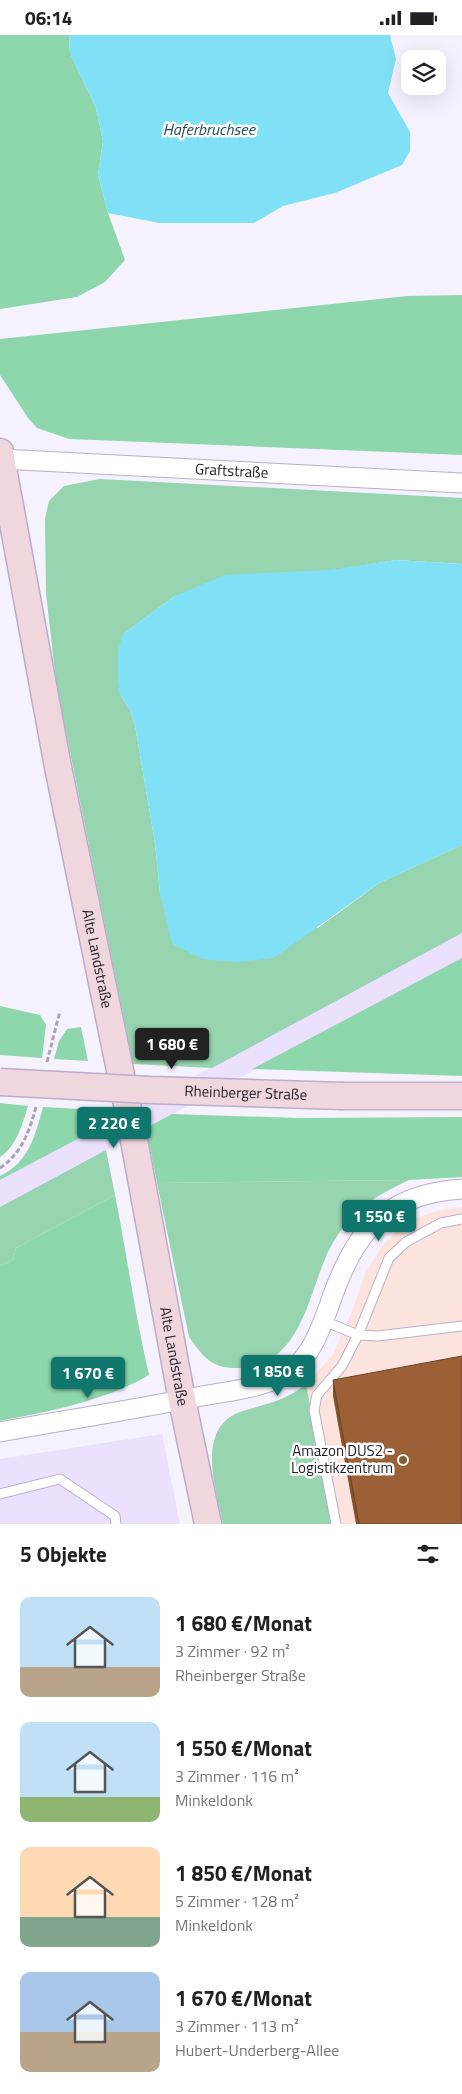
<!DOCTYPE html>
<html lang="de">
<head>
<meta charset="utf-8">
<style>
  body { margin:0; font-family:"Titillium Web",sans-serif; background:#f2f2f2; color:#202124; height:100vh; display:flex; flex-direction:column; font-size:19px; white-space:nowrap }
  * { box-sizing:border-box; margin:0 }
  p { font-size:16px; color:#757577 }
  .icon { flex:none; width:28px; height:28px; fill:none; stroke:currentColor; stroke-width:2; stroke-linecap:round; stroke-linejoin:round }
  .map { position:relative; height:1489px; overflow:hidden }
  .side { display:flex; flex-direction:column; background:#fff; flex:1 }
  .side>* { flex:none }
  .buttons { position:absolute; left:401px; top:15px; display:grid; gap:10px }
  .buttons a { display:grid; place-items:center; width:45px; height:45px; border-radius:10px; background:#fff; box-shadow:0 5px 20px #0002; font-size:25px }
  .price { position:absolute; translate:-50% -42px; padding:0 11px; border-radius:5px; background:#0f766e; color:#fff; font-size:16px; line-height:32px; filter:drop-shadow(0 1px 2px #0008) }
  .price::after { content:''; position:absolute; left:50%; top:30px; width:15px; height:11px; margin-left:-8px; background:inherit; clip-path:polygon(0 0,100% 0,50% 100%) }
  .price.active { background:#222; color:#fff }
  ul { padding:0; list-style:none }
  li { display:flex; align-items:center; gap:15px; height:125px; padding:0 20px }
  li span { display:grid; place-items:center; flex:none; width:140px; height:100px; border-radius:10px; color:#555 }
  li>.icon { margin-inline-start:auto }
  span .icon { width:60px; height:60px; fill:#fffc; stroke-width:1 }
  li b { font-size:21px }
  h2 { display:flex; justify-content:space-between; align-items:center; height:60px; padding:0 20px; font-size:21px }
  .status { display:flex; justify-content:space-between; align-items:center; height:35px; padding:0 25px; background:#fff; direction:ltr }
  .status svg { height:14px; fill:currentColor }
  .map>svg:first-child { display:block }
  .built { fill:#ebe1ff }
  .industrial { fill:#fde3dd }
  .green { fill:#97d4b0 }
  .forest { fill:#8ed7ad }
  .water { fill:#80e1f6 }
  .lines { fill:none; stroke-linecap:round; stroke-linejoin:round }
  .lane-casing { stroke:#b9aecc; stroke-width:11 }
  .street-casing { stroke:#b9aecc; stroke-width:21 }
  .secondary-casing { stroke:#b9aecc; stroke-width:29 }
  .path { stroke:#a9a5b0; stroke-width:3; stroke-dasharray:5 2.5; stroke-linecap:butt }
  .lane { stroke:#fff; stroke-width:9 }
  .street { stroke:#fff; stroke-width:19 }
  .secondary { stroke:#f0d6dd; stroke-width:26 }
  .secondary-bridge-casing { stroke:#b9aecc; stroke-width:29; stroke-linecap:butt }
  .secondary-bridge { stroke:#f0d6dd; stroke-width:26 }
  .wall { fill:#86532f }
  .building { fill:#9c6037; stroke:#6d4326 }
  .poi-dot { fill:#796534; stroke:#fff; stroke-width:2 }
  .labels { text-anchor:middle; stroke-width:5; stroke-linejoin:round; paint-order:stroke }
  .street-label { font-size:15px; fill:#201c27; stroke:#fff }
  .poi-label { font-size:15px; fill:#201c27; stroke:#fff; text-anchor:end }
  .water-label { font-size:16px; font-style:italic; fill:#214d56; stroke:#fff }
</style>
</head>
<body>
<div class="status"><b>06:14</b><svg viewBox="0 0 49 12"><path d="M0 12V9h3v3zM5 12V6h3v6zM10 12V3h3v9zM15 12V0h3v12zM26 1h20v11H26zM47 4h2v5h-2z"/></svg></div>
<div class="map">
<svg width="462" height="1489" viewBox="0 0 462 1489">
  <rect width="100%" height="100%" fill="#f5f1fd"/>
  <path class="built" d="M462,898V923L0,1172V1145Z
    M162,1399L180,1489H0V1424Z"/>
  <path class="industrial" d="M462,1172V1489H241L227,1384L243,1376L285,1364L306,1349L333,1320L353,1274L365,1239L382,1211L395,1198L416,1183L437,1176Z"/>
  <path class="green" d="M100,444L462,463V529L396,525L175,561L123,599L120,660L130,675L135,690L155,808L160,858L318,893L379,848L462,810V898L212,1033L133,1029L56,647L46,558L45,484L49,466L64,451Z
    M106,1115L115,1160L16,1213L13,1225L0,1231V1172Z
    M409,1145C387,1156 365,1166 349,1185C342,1193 335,1204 330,1213C308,1256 303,1330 240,1333C212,1334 204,1323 189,1302L157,1148Z
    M306,1349L332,1489H223C216,1454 194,1391 243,1376C267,1369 287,1365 306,1349Z"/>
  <path class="forest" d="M0,0H69L70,18L96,73L103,106L98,140L108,178L125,225L105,247L77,262L0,274Z
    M462,260V420L69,404L37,393L28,383L0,340V304L407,261Z
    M462,923V1041L252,1034Z
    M0,971L40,980L46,990L42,1023L0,1020Z
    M81,992L88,1026L54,1024L59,1006L67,994Z
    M0,1068L28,1071C22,1090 17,1111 0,1122Z
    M43,1072L99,1075L102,1091L0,1145V1141C29,1127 35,1101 43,1072Z
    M172,1079L298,1083L462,1082V1142L409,1145L157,1148L146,1093Z
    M115,1160C127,1220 135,1280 149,1340C105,1366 50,1376 0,1386V1231L13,1225L16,1213Z"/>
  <path class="water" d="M69,0H390L396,24L388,58L410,97V116L402,130L335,158L283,171L254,188H159L108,178L98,140L103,106L96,73L70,18Z
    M396,525L462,529V810L379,848L274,923L237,927L203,924L172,909L160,858L155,808L135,690L130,675L120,660L118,647V615L123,599L175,561L225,540L330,535Z"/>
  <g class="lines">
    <defs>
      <path id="lane" d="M324,1286L358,1300L378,1301L462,1291
        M0,1459L60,1444L115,1481L116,1489
        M336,1489L314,1375L317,1360L342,1331L358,1300L389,1223L406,1207L441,1188L462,1184"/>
      <g id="street">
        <path id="s1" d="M1,424L462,448"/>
        <path d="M0,1397C66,1385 132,1375 197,1362C227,1356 262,1354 288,1338C310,1323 320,1296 329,1271C353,1201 381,1159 462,1154"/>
      </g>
      <g id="secondary">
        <path id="s2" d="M0,417L58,732L131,1089L182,1365L208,1489"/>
        <path d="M343,1061H462"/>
      </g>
    </defs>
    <use href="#lane" class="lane-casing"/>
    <use href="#street" class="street-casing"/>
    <use href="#secondary" class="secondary-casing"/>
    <path class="path" d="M47,1027L60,976
      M0,1133C22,1118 29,1097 36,1072"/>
    <use href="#lane" class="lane"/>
    <use href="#street" class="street"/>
    <use href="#secondary" class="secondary"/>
    <defs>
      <g id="secondary-bridge">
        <path id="s3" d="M0,1047L150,1055L343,1061"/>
      </g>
    </defs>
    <use href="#secondary-bridge" class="secondary-bridge-casing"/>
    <use href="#secondary-bridge" class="secondary-bridge"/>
  </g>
  <path class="wall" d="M333,1345L462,1489H356L333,1361Z"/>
  <path class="building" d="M462,1321V1489H359L333,1345Z"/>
  <circle class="poi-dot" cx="403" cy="1425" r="5"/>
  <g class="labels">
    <g class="street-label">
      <text dy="5" stroke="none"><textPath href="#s1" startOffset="231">Graftstraße</textPath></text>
      <text dy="5" stroke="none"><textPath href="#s2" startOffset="516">Alte Landstraße</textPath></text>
      <text dy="5" stroke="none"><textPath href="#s3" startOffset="246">Rheinberger Straße</textPath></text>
      <text dy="5" stroke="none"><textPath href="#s2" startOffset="921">Alte Landstraße</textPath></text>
    </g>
    <g class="poi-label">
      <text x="393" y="1421">Amazon DUS2 -<tspan x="393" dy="17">Logistikzentrum</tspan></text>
    </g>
    <g class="water-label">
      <text x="209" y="100">Haferbruchsee</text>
    </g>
  </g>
</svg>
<div class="buttons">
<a><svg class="icon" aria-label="layers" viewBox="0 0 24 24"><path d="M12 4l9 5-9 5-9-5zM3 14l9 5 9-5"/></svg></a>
</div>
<b class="price active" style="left:172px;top:1035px">1 680 €</b>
<b class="price" style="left:114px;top:1114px">2 220 €</b>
<b class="price" style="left:379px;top:1207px">1 550 €</b>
<b class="price" style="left:278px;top:1362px">1 850 €</b>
<b class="price" style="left:88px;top:1364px">1 670 €</b>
</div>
<section class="side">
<h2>5 Objekte<svg class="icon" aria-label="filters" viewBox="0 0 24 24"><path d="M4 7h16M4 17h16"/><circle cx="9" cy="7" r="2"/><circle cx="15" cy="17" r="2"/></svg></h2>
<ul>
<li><span style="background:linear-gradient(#bfe0f5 70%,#b9a48a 0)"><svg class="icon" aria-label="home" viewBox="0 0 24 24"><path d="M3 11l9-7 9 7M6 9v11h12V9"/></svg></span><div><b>1 680 €/Monat</b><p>3 Zimmer · 92 m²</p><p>Rheinberger Straße</p></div></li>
<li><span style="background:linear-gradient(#bfe0f5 75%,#8fb573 0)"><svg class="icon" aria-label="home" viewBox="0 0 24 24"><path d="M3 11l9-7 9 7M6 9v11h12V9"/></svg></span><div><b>1 550 €/Monat</b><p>3 Zimmer · 116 m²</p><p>Minkeldonk</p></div></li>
<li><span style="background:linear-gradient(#ffd9b3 70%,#7fa58c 0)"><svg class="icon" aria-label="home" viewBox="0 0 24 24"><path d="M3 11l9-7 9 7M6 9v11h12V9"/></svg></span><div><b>1 850 €/Monat</b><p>5 Zimmer · 128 m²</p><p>Minkeldonk</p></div></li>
<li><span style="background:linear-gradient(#a9c7e8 60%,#b9a48a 0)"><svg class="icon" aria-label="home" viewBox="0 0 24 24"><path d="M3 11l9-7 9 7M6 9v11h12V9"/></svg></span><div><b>1 670 €/Monat</b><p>3 Zimmer · 113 m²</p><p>Hubert-Underberg-Allee</p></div></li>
</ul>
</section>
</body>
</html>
